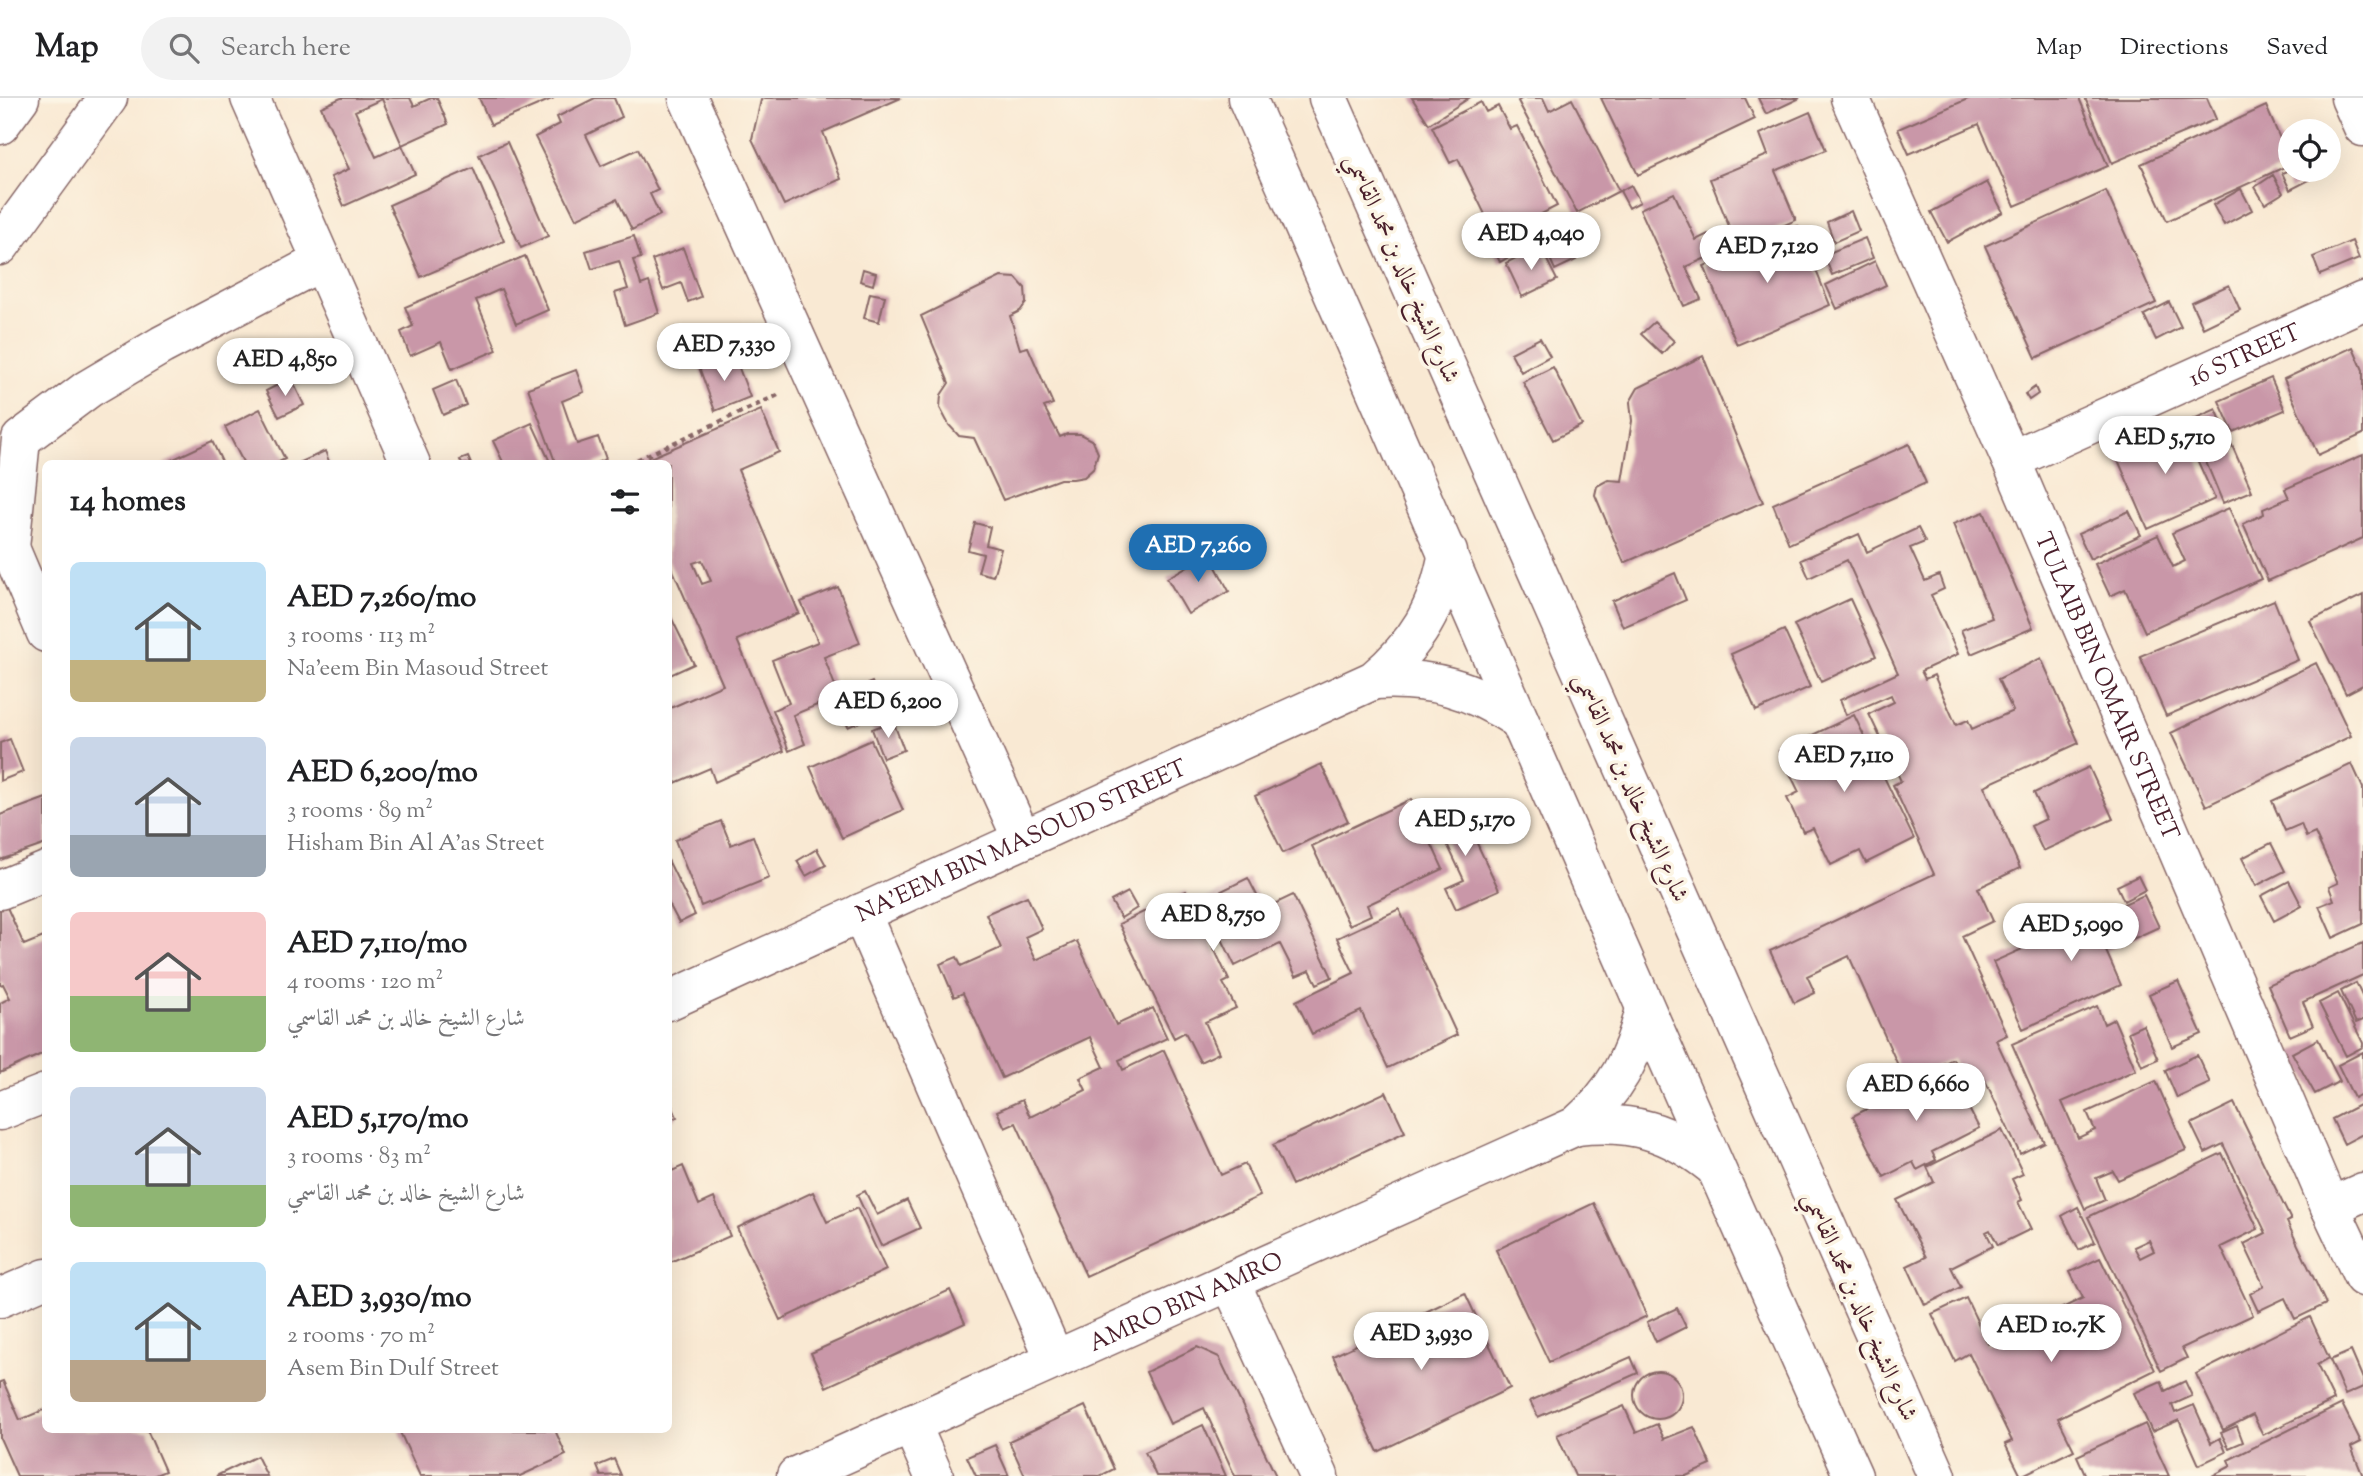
<!DOCTYPE html>
<html lang="en">
<head>
<meta charset="utf-8">
<style>
  body { margin:0; font-family:"Sorts Mill Goudy",Amiri,serif; background:#f2f2f2; color:#202124; height:100vh; display:flex; flex-direction:column; font-size:26px; white-space:nowrap }
  * { box-sizing:border-box; margin:0 }
  p { font-size:23px; color:#757577 }
  .icon { flex:none; width:38px; height:38px; fill:none; stroke:currentColor; stroke-width:2; stroke-linecap:round; stroke-linejoin:round }
  .map { position:relative; flex:1; overflow:hidden }
  .drawer { position:absolute; left:42px; top:362px; width:630px; height:973px; display:flex; flex-direction:column; background:#fff; border-radius:10px; box-shadow:0 7px 28px #0002 }
  .drawer>* { flex:none }
  .fabs { position:absolute; left:2278px; top:21px; display:grid; gap:14px }
  .fabs a { display:grid; place-items:center; width:63px; height:63px; border-radius:50%; background:#fff; box-shadow:0 7px 28px #0002; font-size:35px }
  .price { position:absolute; translate:-50% -60px; padding:0 16px; border-radius:24px; background:#fff; color:#222; font-size:23px; line-height:46px; filter:drop-shadow(0 2px 4px #0008) }
  .price::after { content:''; position:absolute; left:50%; top:42px; width:21px; height:16px; margin-left:-10px; background:inherit; clip-path:polygon(0 0,100% 0,50% 100%) }
  .price.on { background:#1f6fb2; color:#fff }
  ul { padding:0; list-style:none }
  li { display:flex; align-items:center; gap:21px; height:175px; padding:0 28px }
  li span { display:grid; place-items:center; flex:none; width:196px; height:140px; border-radius:10px; color:#555 }
  li>.icon { margin-inline-start:auto }
  span .icon { width:84px; height:84px; fill:#fffc; stroke-width:1 }
  li b { font-size:30px }
  h2 { display:flex; justify-content:space-between; align-items:center; height:84px; padding:0 28px; font-size:30px }
  header { display:flex; align-items:center; gap:42px; box-sizing:border-box; height:98px; padding:0 35px; background:#fff; border-bottom:2px solid #e0e0e0 }
  header strong { font-size:33px }
  nav { display:flex; gap:38px; margin-inline-start:auto; font-size:24px }
  .search { width:490px; height:63px; background:#f2f2f2; display:flex; align-items:center; gap:18px; box-sizing:border-box; padding:0 24px; border-radius:38px; color:#757577; font-size:26px }
  .map>svg:first-child { display:block }
  .building { fill:#c997a8; fill-rule:evenodd }
  .lines { fill:none; stroke-linecap:round; stroke-linejoin:round }
  .minor-casing { stroke:#876666; stroke-width:41 }
  .major-casing { stroke:#876666; stroke-width:41 }
  .path { stroke:#876666; stroke-width:4.5; stroke-dasharray:5 5; stroke-linecap:butt }
  .minor { stroke:#fff; stroke-width:38 }
  .major { stroke:#fff; stroke-width:38 }
  .labels { text-anchor:middle; stroke-width:7; stroke-linejoin:round; paint-order:stroke }
  .street-label { font-size:24px; fill:#4a1f2b; stroke:#fcf5e5 }
</style>
</head>
<body>
<header>
<strong>Map</strong>
<div class="search"><svg class="icon" aria-label="search" viewBox="0 0 24 24"><circle cx="10" cy="10" r="6"/><path d="M15 15l6 6"/></svg>Search here</div>
<nav><a>Map</a><a>Directions</a><a>Saved</a></nav>
</header>
<div class="map">
<svg width="2363" height="1378" viewBox="0 0 2363 1378">
  <rect width="100%" height="100%" fill="#fcf5e5"/>
  <filter id="ink" filterUnits="userSpaceOnUse"><feTurbulence type="fractalNoise" baseFrequency=".0143" numOctaves="2"/><feDisplacementMap in="SourceGraphic" scale="14" xChannelSelector="R" yChannelSelector="G"/><feConvolveMatrix kernelMatrix="1 2 1 2 8 2 1 2 1" color-interpolation-filters="sRGB"/></filter>
  <filter id="wash" filterUnits="userSpaceOnUse"><feTurbulence type="fractalNoise" baseFrequency=".00686" numOctaves="4" result="noise"/><feDisplacementMap in="SourceGraphic" scale="28" xChannelSelector="R" yChannelSelector="G"/><feGaussianBlur stdDeviation="1.57" result="paint"/><feColorMatrix in="noise" values="0 0 0 0 0 0 0 0 0 0 0 0 0 0 0 0 0 1.4 0 .05"/><feComposite in="paint" operator="in"/></filter>
  <g filter="url(#wash)">
    <rect width="100%" height="100%" fill="#f9e9d3"/>
    <g id="blocks">
      <path class="building" d="M341,0H410L414,8L431,0H437L448,26L402,47L382,1L355,13L376,59L402,47L415,76L344,108L331,79L349,71L321,9Z
        M479,0H554L491,27Z
        M595,0H614L622,19L586,37L601,68L638,51L658,92L650,96L660,117L632,132L617,101L576,121L535,39L560,26L557,19Z
        M766,0H901L823,34L841,81L784,107L752,41L761,2Z
        M1412,0H1469L1429,26Z
        M1523,0H1543L1549,13L1572,1L1619,93L1577,115L1518,3Z
        M1601,0H1745L1755,21L1638,77Z
        M1758,0H1800L1766,16Z
        M1970,0H2079L2108,68L2015,108L1979,26L1909,56L1898,31Z
        M2085,0H2207L2216,21L2112,65Z
        M1481,4L1486,14L1498,8L1510,31L1517,28L1557,108L1496,139L1458,61L1450,65L1432,29Z
        M2266,8L2291,66L2167,123L2141,66Z
        M1810,14L1826,52L1775,73L1796,122L1737,148L1710,81L1768,57L1760,36Z
        M507,44L548,138L521,150L479,57Z
        M473,70L504,143L421,179L389,107Z
        M2291,71L2322,72L2323,75L2290,92L2282,75Z
        M2273,77L2283,95L2265,106L2255,89Z
        M1987,84L2003,114L1947,144L1931,114Z
        M1631,87L1640,104L1629,110L1620,93Z
        M2241,91L2252,112L2224,127L2213,107Z
        M2106,93L2156,205L2036,260L1985,148Z
        M1674,95L1696,142L1708,136L1717,155L1686,169L1701,201L1684,208L1640,111Z
        M1851,113L1859,133L1834,144L1827,124Z
        M1527,126L1536,143L1500,164L1491,146Z
        M1798,128L1830,207L1737,247L1704,168Z
        M1566,137L1576,162L1555,172L1544,147Z
        M634,138L641,160L633,162L641,187L649,184L659,215L625,227L615,195L628,191L619,163L592,171L586,153Z
        M1865,140L1873,160L1832,177L1824,157Z
        M2352,143L2359,161L2320,177L2313,159Z
        M1540,148L1557,182L1522,199L1506,165Z
        M683,150L701,199L688,204L681,185L663,192L652,162Z
        M525,158L548,212L516,226L501,191L476,202L497,252L452,271L441,244L410,258L401,234L413,228L405,209Z
        M1875,163L1886,187L1837,211L1826,187Z
        M863,171L876,175L873,187L860,183Z
        M1001,179L1016,180L1025,190L1026,205L1020,213L1010,218L1020,251L1028,249L1053,306L1044,309L1060,339L1067,336H1080L1093,343L1098,355L1093,371L1084,379L1073,381H1060L1003,402L974,340L959,338L949,327L940,310L941,297L949,285L921,218Z
        M2229,187L2240,212L2203,230L2191,204Z
        M870,195L885,198L879,224L864,220Z
        M2169,204L2181,229L2156,242L2144,217Z
        M1654,224L1674,243L1662,256L1641,236Z
        M1540,240L1550,258L1521,274L1511,255Z
        M2353,249L2363,272V336L2318,357L2284,281Z
        M734,257L750,299L715,313L699,269Z
        M1703,258L1763,404L1624,465L1595,397L1597,388L1608,382L1622,383L1632,323L1630,304L1638,290Z
        M1553,269L1582,327L1553,342L1523,284Z
        M576,272L584,294L562,303L577,346L598,339L606,361L594,366H556L528,290Z
        M291,280L304,307L279,319L266,293Z
        M2271,280L2285,312L2233,334L2219,303Z
        M456,282L466,307L443,317L433,292Z
        M2035,289L2038,296L2029,302L2025,296Z
        M260,311L285,361L275,366H244L225,329Z
        M2216,311L2252,393L2223,405L2189,323Z
        M761,312L779,354L738,372L799,515L737,542L784,653L715,684L710,670L668,688V611L723,587L668,461V366H636ZM702,462L711,483L702,486L693,465Z
        M532,325L551,366H504L493,343Z
        M2181,326L2215,401L2148,431L2115,355Z
        M212,343L223,366H163Z
        M1909,346L1926,385L1789,446L1773,406Z
        M325,353L330,366H297Z
        M2363,357V440L2268,483L2243,426L2264,416L2263,411L2289,400L2285,391Z
        M468,359L471,366H462L460,362Z
        M2229,410L2261,481L2145,534L2125,491L2110,498L2095,466L2158,437L2173,469L2185,463L2172,435Z
        M2129,413L2141,437L2090,461L2078,436Z
        M1984,414L2033,530L1971,556L1961,532L1992,520L1953,426Z
        M975,425L990,429L986,447L1001,451L993,478L978,474L983,456L968,452Z
        M1918,430L1925,444L1910,450L1925,483L1939,477L1944,491L1931,497L1958,556L1921,573L1925,581L1934,577L1956,627L1968,622L1972,631L2013,613L1998,581L2041,560L2079,645L1984,688L2020,770L1978,790L1993,823L1962,838L2007,937L1996,942L2044,1044L2020,1056L1985,982L1967,990L1953,961L1905,983L1849,858L1807,878L1815,895L1794,905L1770,853L1934,776L1893,687L1901,683L1869,616L1894,604L1891,597L1846,617L1840,602L1898,575L1847,462L1809,480L1801,462L1859,436L1867,454Z
        M1209,456L1229,493L1188,516L1167,480Z
        M1675,475L1686,502L1623,529L1612,503Z
        M838,489L860,545L824,559L839,598L872,584L884,614L848,629L836,599L793,617L805,646L789,653L773,612L789,605L772,562L818,544L801,504Z
        M2363,497V587L2346,596L2310,523Z
        M1850,501L1876,558L1821,584L1794,527Z
        M2274,502L2298,562L2166,618L2140,558Z
        M668,513L694,566L668,578Z
        M1784,532L1810,589L1756,613L1731,556Z
        M2316,565L2351,638L2206,708L2171,635Z
        M1854,617L1914,741L1866,765L1860,753L1831,767L1813,730L1803,734L1787,700L1799,694L1779,653Z
        M893,623L904,652L883,660L872,631Z
        M10,641L23,674L0,683V645Z
        M871,642L903,712L842,740L810,669Z
        M1321,666L1348,723L1283,755L1255,698Z
        M2352,666L2363,690V826L2333,840L2319,808L2334,802L2329,789L2338,785L2315,735L2306,739L2301,726L2285,733L2272,703Z
        M2089,669L2113,721L2043,753L2031,728L2046,721L2034,695Z
        M46,700V746L0,762V717Z
        M1411,701L1443,771L1367,807L1371,817L1349,827L1312,748Z
        M1458,705L1499,792L1456,811L1446,790L1464,782L1433,716Z
        M721,723L731,747L753,738L769,780L701,808L675,742Z
        M2271,745L2285,773L2256,788L2242,760Z
        M817,751L826,767L806,778L797,763Z
        M668,762L695,817L679,825L668,804Z
        M2138,778L2145,792L2124,803L2117,788Z
        M1248,780L1264,811L1293,797L1332,879L1317,886L1310,872L1296,878L1280,846L1235,868L1210,816L1200,821L1229,882L1223,885L1236,910L1205,924L1219,955L1200,964L1185,934L1174,940L1119,826L1186,793L1193,807Z
        M2289,783L2302,808L2274,823L2261,798Z
        M1128,794L1137,810L1121,820L1111,803Z
        M2144,797L2159,829L2106,853L2121,887L2023,931L1993,864Z
        M1027,798L1042,831L1025,839L1036,862L1077,843L1116,927L1153,910L1167,940L1119,962L1123,972L1164,952L1221,1077L1245,1066L1260,1098L1086,1178L1016,1025L1005,1030L997,1013L1022,1002L1030,1019L1086,992L1080,980L1104,969L1090,939L1002,980L963,895L954,899L940,866L957,859L961,868L1001,850L986,816Z
        M5,805L24,847L46,838V954L0,975V905L10,900L3,886L0,887V807Z
        M1399,811L1457,937L1388,970L1361,913L1312,936L1296,903L1354,875L1337,840Z
        M2363,845V877L2303,904L2313,928L2290,938L2268,887Z
        M2178,883L2202,936L2172,949L2149,896Z
        M2356,885L2363,900V922L2356,925L2341,893Z
        M2338,895L2363,945V949L2346,958L2319,905Z
        M2097,908L2104,926L2114,921L2136,972L2062,1004L2078,1040L2095,1032L2087,1014L2156,983L2186,1052L2118,1082L2113,1073L2096,1080L2105,1102L2085,1111L2012,946Z
        M2143,927L2158,961L2142,968L2128,934Z
        M2318,941L2340,983L2315,996L2292,955Z
        M2363,954V995L2354,1000L2338,967Z
        M2197,957L2210,985L2177,1000L2165,972Z
        M1948,970L1979,1030L1932,1054L1936,1062L1917,1072L1913,1064L1884,1079L1853,1018Z
        M1386,994L1405,1034L1292,1087L1273,1047Z
        M668,999L677,1019L668,1023Z
        M2234,1005L2291,1122L2287,1124L2326,1206L2295,1221L2285,1200L2258,1213L2250,1196L2264,1188L2244,1146L2266,1135L2223,1046L2205,1055L2191,1026Z
        M2363,1005V1036L2344,1046L2332,1021Z
        M2002,1032L2023,1076L2012,1081L2022,1102L2018,1104L2031,1131L1998,1147L1990,1132L1986,1134L1993,1148L1951,1169L1961,1189L1925,1207L1907,1168L1926,1159L1897,1102L1934,1084L1927,1069Z
        M2222,1055L2258,1131L2221,1149L2253,1217L2182,1250L2187,1260L2161,1273L2088,1119ZM2149,1142L2154,1153L2140,1160L2134,1149Z
        M668,1064L672,1073L683,1068L699,1107L714,1100L730,1138L668,1165Z
        M865,1093L877,1117L907,1102L920,1130L881,1148L857,1097Z
        M813,1094L827,1124L857,1110L886,1172L780,1222L737,1130Z
        M1594,1105L1647,1218L1549,1264L1496,1152Z
        M2078,1109L2095,1144L2079,1152L2062,1118Z
        M2100,1160L2155,1272L2058,1320L2074,1352L2021,1378L2005,1346L2012,1343L1969,1255L1955,1263L1932,1216L1966,1200L1988,1246L2083,1200L2070,1174Z
        M950,1192L965,1225L826,1289L811,1255Z
        M1465,1195L1510,1290L1378,1354L1333,1258Z
        M1677,1210L1686,1229L1656,1244L1647,1224Z
        M2310,1219L2329,1260L2317,1267L2334,1302L2263,1337L2253,1317L2223,1332L2196,1276Z
        M1197,1249L1219,1259L1276,1378H1235L1204,1310L1170,1326L1146,1274Z
        M2351,1253L2363,1281V1289L2345,1297L2330,1262Z
        M1631,1259L1638,1275L1538,1319L1530,1303Z
        M1634 1297a24 24 0 1 1 48 0a24 24 0 1 1-48 0Z
        M3,1283L20,1322L46,1311V1332H147L165,1373L153,1378H17L0,1340V1284Z
        M2161,1283L2165,1293L2185,1283L2192,1298L2172,1307L2175,1315L2194,1307L2211,1345L2220,1340L2226,1354L2199,1367L2179,1322L2152,1334L2134,1295Z
        M2342,1306L2361,1344L2351,1349L2363,1378H2212L2231,1368L2228,1362Z
        M1085,1308L1114,1371L1100,1378H1025L1009,1343Z
        M1624,1308L1636,1335L1657,1326L1664,1341L1694,1329L1711,1367L1686,1378H1575L1557,1337Z
        M2145,1326L2169,1378H2086L2077,1358Z
        M1203,1327L1226,1378H1156L1145,1354Z
        M2237,1328L2243,1344L2229,1350L2221,1335Z
        M399,1332H555L566,1357L520,1378H420Z
        M995,1347L1009,1378H976L967,1359Z
        M257,1358L267,1378H216Z
        M614,1361L621,1377L601,1378L597,1368Z"/>
    </g>
  </g>
  <g filter="url(#ink)">
    <use href="#blocks" fill-opacity="0" stroke="#876666" stroke-width="2"/>
    <g class="lines">
      <defs>
        <g id="minor">
          <path d="M250,0L411,366"/>
          <path d="M688,0L1022,741"/>
          <path id="s1" d="M1850,0L2011,362L2330,1109L2363,1179"/>
          <path d="M2350,0L2363,29"/>
          <path d="M0,27L20,0"/>
          <path d="M0,148L108,0"/>
          <path id="s2" d="M2011,362L2363,203"/>
          <path d="M0,433L10,450L46,535"/>
          <path d="M10,450L21,341L88,291L162,247L322,163"/>
          <path d="M1374,582C1431,579 1471,590 1519,622"/>
          <path d="M0,792L46,773"/>
          <path d="M861,815L1055,1262"/>
          <path id="s3" d="M668,903L1374,582C1417,545 1438,511 1448,454"/>
          <path d="M0,1013L46,995"/>
          <path d="M1576,1028C1632,1022 1669,1033 1713,1068"/>
          <path d="M2330,1109L2363,1094"/>
          <path d="M1230,1183L1319,1378"/>
          <path d="M0,1200L46,1180"/>
          <path d="M911,1326L934,1378"/>
          <path id="s4" d="M796,1378L1576,1028C1615,994 1633,961 1645,911"/>
        </g>
        <path id="major" d="M1247,0C1450,459 1647,921 1853,1378
          M1328,0L1937,1378"/>
      </defs>
      <use href="#minor" class="minor-casing"/>
      <use href="#major" class="major-casing"/>
      <path class="path" d="M628,366L778,297"/>
      <use href="#minor" class="minor"/>
      <use href="#major" class="major"/>
    </g>
  </g>
  <g class="labels">
    <g class="street-label">
      <text transform="translate(1403 170) rotate(66)" y="8">شارع الشيخ خالد بن محمد القاسمي</text>
      <text dy="8" stroke="none"><textPath href="#s2" startOffset="256">16 STREET</textPath></text>
      <text dy="8" stroke="none"><textPath href="#s1" startOffset="642">TULAIB BIN OMAIR STREET</textPath></text>
      <text transform="translate(1632 689) rotate(66)" y="8">شارع الشيخ خالد بن محمد القاسمي</text>
      <text dy="8" stroke="none"><textPath href="#s3" startOffset="388">NA'EEM BIN MASOUD STREET</textPath></text>
      <text dy="8" stroke="none"><textPath href="#s4" startOffset="427">AMRO BIN AMRO</textPath></text>
      <text transform="translate(1861 1208) rotate(66)" y="8">شارع الشيخ خالد بن محمد القاسمي</text>
    </g>
  </g>
</svg>
<div class="fabs">
<a><svg class="icon" aria-label="locate" viewBox="0 0 24 24"><circle cx="12" cy="12" r="6"/><path d="M12 2v4M12 18v4M2 12h4M18 12h4"/></svg></a>
</div>
<b class="price" style="left:1531px;top:174px">AED 4,040</b>
<b class="price" style="left:1767px;top:187px">AED 7,120</b>
<b class="price" style="left:724px;top:285px">AED 7,330</b>
<b class="price" style="left:285px;top:300px">AED 4,850</b>
<b class="price" style="left:2165px;top:378px">AED 5,710</b>
<b class="price on" style="left:1198px;top:486px">AED 7,260</b>
<b class="price" style="left:888px;top:642px">AED 6,200</b>
<b class="price" style="left:1844px;top:696px">AED 7,110</b>
<b class="price" style="left:1465px;top:760px">AED 5,170</b>
<b class="price" style="left:1213px;top:855px">AED 8,750</b>
<b class="price" style="left:2071px;top:865px">AED 5,090</b>
<b class="price" style="left:1916px;top:1025px">AED 6,660</b>
<b class="price" style="left:2051px;top:1266px">AED 10.7K</b>
<b class="price" style="left:1421px;top:1274px">AED 3,930</b>
<section class="drawer">
<h2>14 homes<svg class="icon" aria-label="filters" viewBox="0 0 24 24"><path d="M4 7h16M4 17h16"/><circle cx="9" cy="7" r="2"/><circle cx="15" cy="17" r="2"/></svg></h2>
<ul>
<li><span style="background:linear-gradient(#bfe0f5 70%,#c2b280 0)"><svg class="icon" aria-label="home" viewBox="0 0 24 24"><path d="M3 11l9-7 9 7M6 9v11h12V9"/></svg></span><div><b>AED 7,260/mo</b><p>3 rooms · 113 m²</p><p>Na'eem Bin Masoud Street</p></div></li>
<li><span style="background:linear-gradient(#c9d6e8 70%,#9aa5b1 0)"><svg class="icon" aria-label="home" viewBox="0 0 24 24"><path d="M3 11l9-7 9 7M6 9v11h12V9"/></svg></span><div><b>AED 6,200/mo</b><p>3 rooms · 89 m²</p><p>Hisham Bin Al A'as Street</p></div></li>
<li><span style="background:linear-gradient(#f6c9c9 60%,#8fb573 0)"><svg class="icon" aria-label="home" viewBox="0 0 24 24"><path d="M3 11l9-7 9 7M6 9v11h12V9"/></svg></span><div><b>AED 7,110/mo</b><p>4 rooms · 120 m²</p><p>شارع الشيخ خالد بن محمد القاسمي</p></div></li>
<li><span style="background:linear-gradient(#c9d6e8 70%,#8fb573 0)"><svg class="icon" aria-label="home" viewBox="0 0 24 24"><path d="M3 11l9-7 9 7M6 9v11h12V9"/></svg></span><div><b>AED 5,170/mo</b><p>3 rooms · 83 m²</p><p>شارع الشيخ خالد بن محمد القاسمي</p></div></li>
<li><span style="background:linear-gradient(#bfe0f5 70%,#b9a48a 0)"><svg class="icon" aria-label="home" viewBox="0 0 24 24"><path d="M3 11l9-7 9 7M6 9v11h12V9"/></svg></span><div><b>AED 3,930/mo</b><p>2 rooms · 70 m²</p><p>Asem Bin Dulf Street</p></div></li>
</ul>
</section>
</div>
</body>
</html>
